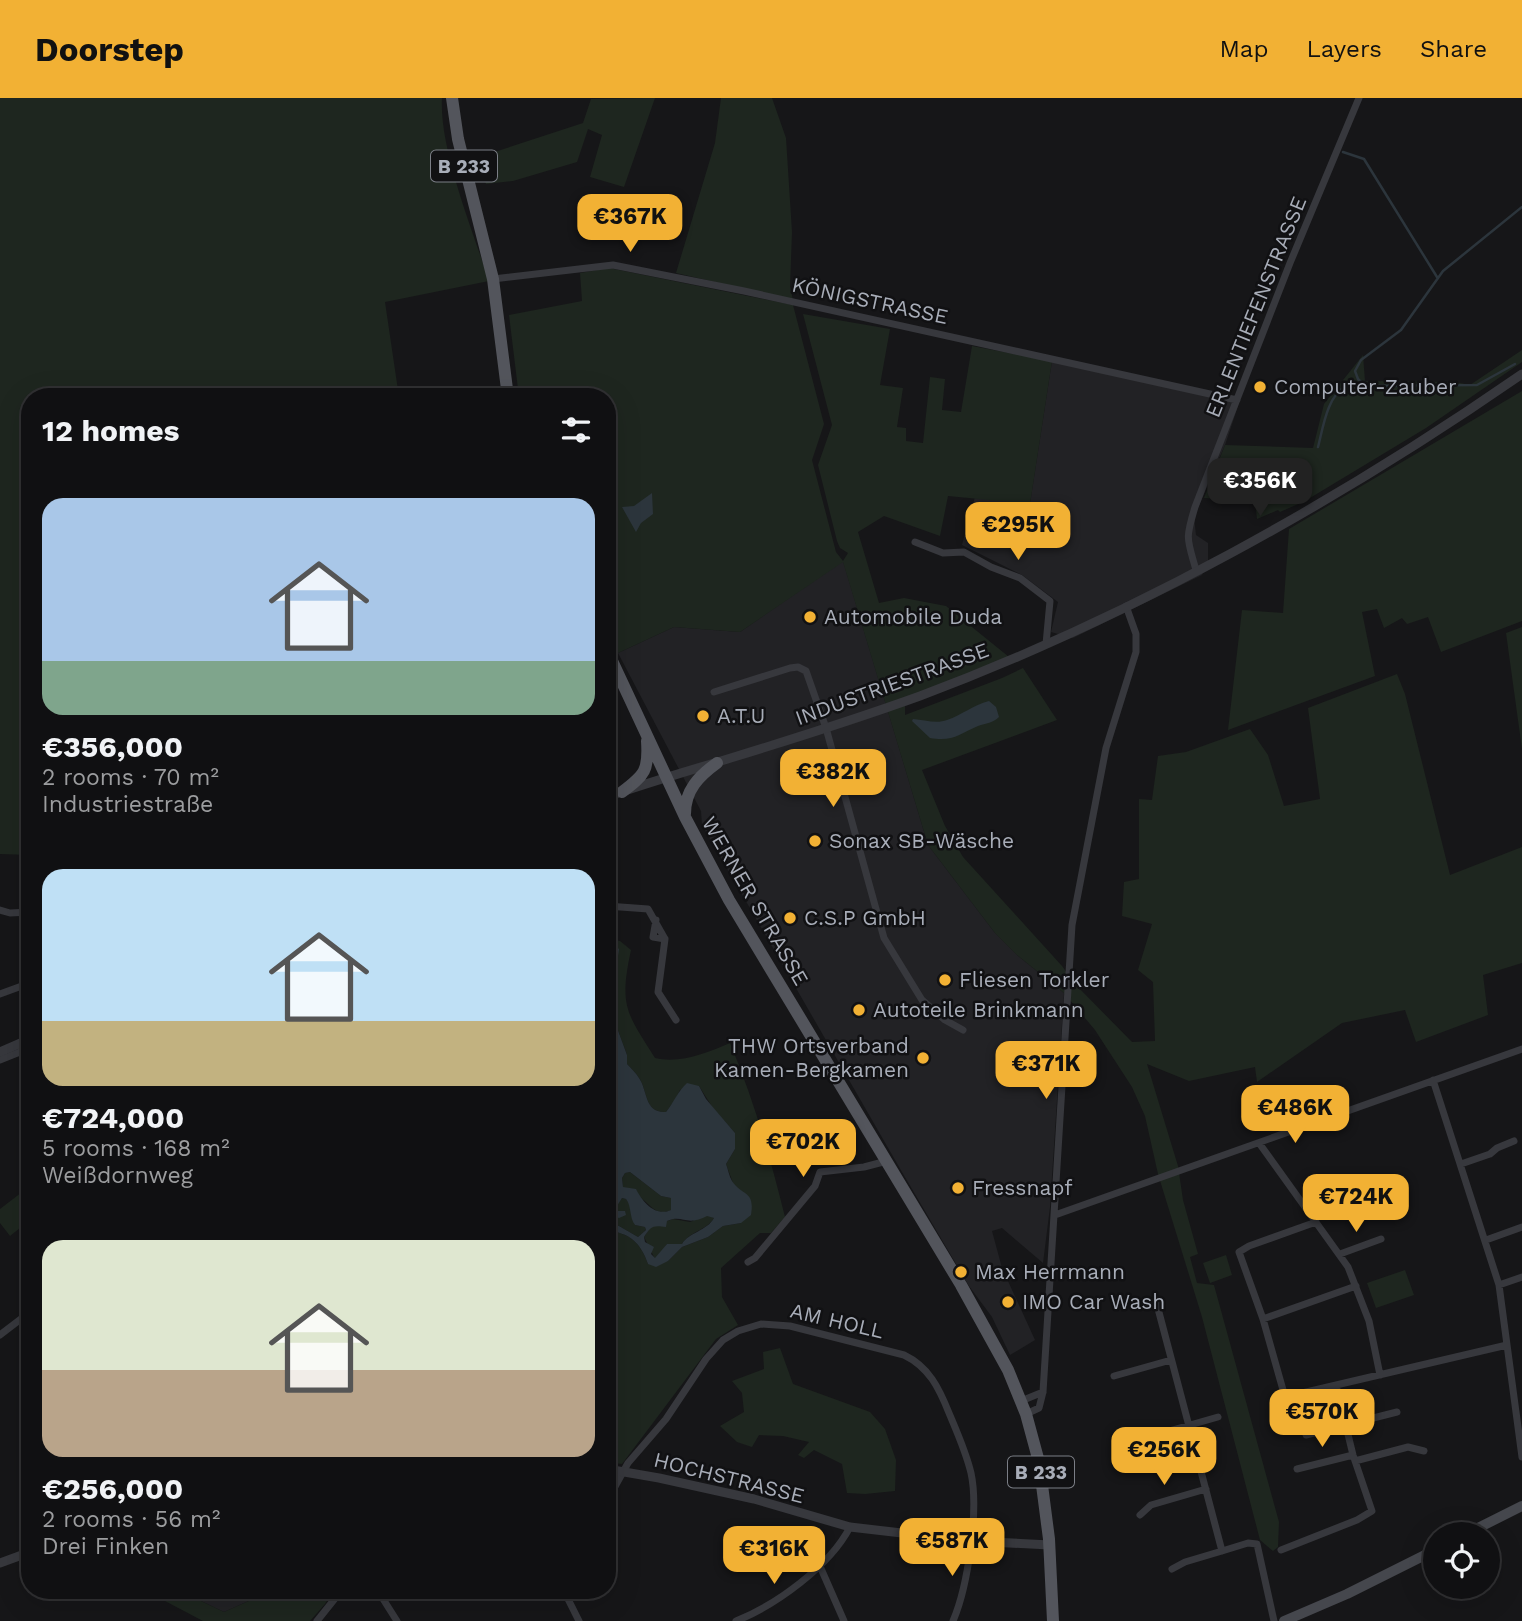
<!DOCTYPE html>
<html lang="en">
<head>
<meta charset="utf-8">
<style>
  body { margin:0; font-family:"Work Sans",sans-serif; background:#1e1e20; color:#f1f3f6; height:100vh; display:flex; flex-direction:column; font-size:26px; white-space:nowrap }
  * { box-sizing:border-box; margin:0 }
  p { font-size:23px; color:#9c9d9f }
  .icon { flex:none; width:38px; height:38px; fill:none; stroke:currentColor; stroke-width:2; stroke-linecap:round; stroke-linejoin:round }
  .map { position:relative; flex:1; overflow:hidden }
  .drawer { position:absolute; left:21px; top:290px; width:595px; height:1211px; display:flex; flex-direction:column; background:#101012; border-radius:28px; box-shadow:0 7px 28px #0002,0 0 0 2px #303032 }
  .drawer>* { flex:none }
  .tools { position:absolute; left:1423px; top:1424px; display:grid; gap:14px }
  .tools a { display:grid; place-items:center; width:77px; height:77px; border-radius:50%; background:#101012; box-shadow:0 7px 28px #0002,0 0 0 2px #303032; font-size:35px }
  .price { position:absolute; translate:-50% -60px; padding:0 16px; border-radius:14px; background:#f2b134; color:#111; font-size:23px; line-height:46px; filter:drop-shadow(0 2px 4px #0008) }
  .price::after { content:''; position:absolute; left:50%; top:42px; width:21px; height:16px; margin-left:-10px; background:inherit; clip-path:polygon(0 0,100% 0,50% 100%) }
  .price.active { background:#222; color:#fff }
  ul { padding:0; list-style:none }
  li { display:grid; align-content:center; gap:14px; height:371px; padding:0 21px }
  li span { display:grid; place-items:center; height:217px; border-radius:21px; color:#555 }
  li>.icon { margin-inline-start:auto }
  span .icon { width:126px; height:126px; fill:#fffc; stroke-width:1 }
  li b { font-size:30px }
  h2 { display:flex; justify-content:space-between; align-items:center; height:84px; padding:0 21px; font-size:30px }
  header { display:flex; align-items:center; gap:42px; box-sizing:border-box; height:98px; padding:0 35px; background:#f2b134; color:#111 }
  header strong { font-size:33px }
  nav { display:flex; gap:38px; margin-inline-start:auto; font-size:24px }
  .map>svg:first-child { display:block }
  .built { fill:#222225 }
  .green { fill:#1e261f }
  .water { fill:#2c353c; fill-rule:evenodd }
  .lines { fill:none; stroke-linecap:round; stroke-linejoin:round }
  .stream { stroke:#2c353c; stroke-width:2.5 }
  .minor { stroke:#37383d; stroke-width:7 }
  .tertiary { stroke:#37383d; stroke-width:9 }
  .secondary { stroke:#45474d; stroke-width:10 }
  .primary { stroke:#53555c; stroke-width:12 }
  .poi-dot { fill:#f2b134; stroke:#111113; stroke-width:2.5 }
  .labels { text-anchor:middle; stroke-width:5; stroke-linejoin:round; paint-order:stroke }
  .shield { fill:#111113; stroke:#7b7e86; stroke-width:2 }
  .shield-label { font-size:19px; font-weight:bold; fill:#a8adb8 }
  .street-label { font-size:21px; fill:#a8adb8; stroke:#111113 }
  .poi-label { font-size:21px; fill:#a8adb8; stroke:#111113; text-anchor:start }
</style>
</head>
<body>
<header>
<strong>Doorstep</strong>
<nav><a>Map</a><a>Layers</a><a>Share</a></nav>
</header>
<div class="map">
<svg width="1522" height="1523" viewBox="0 0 1522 1523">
  <rect width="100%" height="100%" fill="#161618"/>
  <path class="built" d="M1052,263L1239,305L1225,347L1194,419L1196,437L1208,445V463L1202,477L1073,540L1051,534L1058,504L1022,477L962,447L975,399L1030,405Z
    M843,463L928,747L995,835L1017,857L1064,895L1050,1109L1043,1165L1002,1130L992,1133L1002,1170L1035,1242L1010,1257L992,1219L969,1188L902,1074L702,727L701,713L618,555L674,529L740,534Z
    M180,1493H258L251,1502L224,1514Z"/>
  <path class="green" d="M0,0H442C439,51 473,133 489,183L385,204L399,299H30V757L0,756Z
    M655,0L624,89L590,79L602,37L588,31L577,64L513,83L486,86L476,60L583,25L591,1Z
    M721,0H772L786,40L792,134L790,189L793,202L676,175L715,45Z
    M609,170L793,207L824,326L812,362L836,454L843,463L848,455L840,450L837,443L818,367L832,327L803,216L890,231L880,287L903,290L897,329L906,330V343L923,345L930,279L945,281L942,312L961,314L972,248L1052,263L1030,406L948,398L940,438L884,418L858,434L879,505L904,500L946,508L1014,563L905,606V617L1002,580L1023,570L1057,622L922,672L945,728L963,759L1062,868L1075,886L1132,944L1155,943L1153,884L1138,872L1152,826L1122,818L1124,784L1139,781V701L1152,702L1158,658L1186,654L1250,631L1268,657L1284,708L1320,701L1308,610L1397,576L1405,596L1450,777L1522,749V865L1483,877L1488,917L1416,944L1405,912L1342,925L1257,984L1255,969L1189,983L1147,966L1178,1068L1183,1102L1198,1156L1190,1159L1197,1185L1214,1187L1279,1424L1278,1449L1273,1453L1260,1442L1202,1219L1158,1076L1145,1018L1132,989L1095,932L1064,895L1017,857L995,835L928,747L843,464L740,534L674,529L618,555L607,533V299H519L509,217L582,203L580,175Z
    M1522,252V264L1426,330L1305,403L1280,414L1278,412L1257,421L1255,403L1204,400L1225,347L1313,350L1324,306L1363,257L1365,283L1455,284L1470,287Z
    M1522,293V523L1441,554L1428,519L1407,526L1402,520L1384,530L1377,511L1362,514L1375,578L1228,632L1242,512L1283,515L1289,431Z
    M1522,529V651L1506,535Z
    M607,840L620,843L631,852C619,908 626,914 655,960C680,966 707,955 730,945C754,1002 770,1059 785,1119L771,1135H760L721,1170L722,1199L738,1227L716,1241L622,1366L607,1364V1133C629,1134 641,1145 648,1166L668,1163L682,1149L708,1139L723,1128L741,1125L733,1085L726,1066L735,1051V1035L713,1010L699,988L680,992L675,1002L666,1014C644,1015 648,993 639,980C636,975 631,970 627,966V957L616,927L612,874L608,867L610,863L616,860L617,848L607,846Z
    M630,1074L661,1098L671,1100V1112C656,1119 651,1107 640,1099C635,1095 628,1093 623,1090L622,1080L625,1075Z
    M26,1091L30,1095V1122L10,1138L0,1125V1111Z
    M622,1100L626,1101L631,1108L635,1127L645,1129L646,1132L638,1139L619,1128L607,1125V1116L611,1118L618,1113L617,1107Z
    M707,1117L714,1120C707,1132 689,1134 682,1146H667L661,1156L655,1161L644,1139L650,1129L673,1121L690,1124Z
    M1226,1157L1232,1177L1210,1185L1203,1165Z
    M1405,1172L1414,1197L1376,1210L1367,1185Z
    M780,1250L793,1286L870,1314L885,1331L896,1362L895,1393L865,1396L847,1395L842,1366L814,1352L804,1360L798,1357L809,1344L783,1338L759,1337L752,1349L737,1344L720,1328L744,1314L742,1295L732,1283L764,1271L763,1254Z
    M146,1493H180L224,1514L251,1502L258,1493H333L325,1506L310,1523H203Z"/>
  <path class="water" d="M652,395L653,416L641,425L636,434L622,409L634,408Z
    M989,603L996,609L999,619C993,625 986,625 978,628C959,636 953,644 930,640L912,623L913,621C924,622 937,626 947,622C962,617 973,607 989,603Z
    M607,846H613L619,851L618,858L610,863L608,866L612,874L616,927L627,957V966C631,970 636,975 639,980C648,993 644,1015 666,1014C674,1004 678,993 687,985L699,988L706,1001L735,1035V1051L726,1066C728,1071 729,1078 732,1083C743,1099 755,1092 751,1117L741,1125L723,1128L708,1139L682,1149L668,1163L656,1169L648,1166C641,1145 629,1134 607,1133V1125L619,1128L638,1139L646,1132L645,1129L635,1127C629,1119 632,1109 626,1101L622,1100L617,1108L618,1113H625L626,1117L619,1120L607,1116ZM630,1074L661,1098L671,1100V1112C656,1119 643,1105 636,1091L623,1089L622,1080L625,1075ZM707,1118L714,1120C707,1133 689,1134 682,1146H667L655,1160L651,1156L654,1149L645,1144L644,1139C651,1128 653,1127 666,1129L667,1123C683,1116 686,1129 707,1118Z"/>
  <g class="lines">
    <path class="stream" d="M1343,54L1364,61L1437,179
      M1365,288L1358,281L1355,273L1361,262L1401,232L1443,173L1522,109
      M1318,349C1323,330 1327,298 1346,288L1477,287L1515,266"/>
    <path class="minor" d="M493,181L613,167L744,193L1237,302
      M915,444L943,455L964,454L991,469L1020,480L1050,503L1046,546
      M1196,472C1187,440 1185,442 1195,409L1290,165L1359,0
      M714,594L790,570L798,569L806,573L826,630L884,840L922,902L945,922L963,932
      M607,808L648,811L665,841L658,894L676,922
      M0,812L10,815L30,814
      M656,822L653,839L665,841
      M0,896L30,885
      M0,962L30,950
      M1433,982L1499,1187L1522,1359
      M1259,1045L1348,1169L1369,1223L1380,1277
      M1461,1066L1490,1056L1497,1050L1514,1043
      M1306,1108L1370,1083
      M1055,1117L1522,951
      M1316,1124L1249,1148L1239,1154L1263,1221L1285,1299L1507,1247
      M1486,1142L1522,1129
      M1340,1156L1381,1141
      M748,1164L755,1160L815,1088L820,1074L864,1069L887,1063
      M1499,1187L1522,1179
      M1156,1203L1222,1453L1248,1445L1257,1446L1274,1523
      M1263,1221L1356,1188
      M0,1237L30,1214
      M1114,1278L1171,1262
      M1021,1303L1043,1294
      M1026,1316L1039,1310L1043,1294L1072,827L1106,650L1136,554V536L1126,508
      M1306,1337L1397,1314
      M1127,1345L1218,1319
      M1355,1363L1408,1349L1424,1353
      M1297,1371L1353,1357
      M29,1375L30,1371
      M607,1403L628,1365L666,1321L706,1261L723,1242L738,1233L761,1226L790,1228L904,1257C929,1269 939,1290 949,1315C957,1334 966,1354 971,1375C979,1412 968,1488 953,1523
      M1140,1417L1151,1407L1206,1391
      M1281,1452L1357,1422L1372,1413L1353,1357L1336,1287
      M819,1466L844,1523
      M1172,1471L1185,1464L1222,1453
      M378,1493L397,1523
      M564,1493L579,1523
      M317,1523L341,1493
      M736,1523C776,1507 830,1468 850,1429"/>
    <path class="tertiary" d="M607,699C649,684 692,672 734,659C796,640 859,620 920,598C1129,520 1339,403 1522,276
      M0,954L30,941
      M607,1371L659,1380L754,1401L850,1429L971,1443L1050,1447
      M0,1465L30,1454"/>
    <path class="secondary" d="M1464,1437L1522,1408
      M1284,1523L1347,1496L1435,1452"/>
    <path class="primary" d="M452,0L458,41L493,181L508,299
      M607,552L685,719L729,802L961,1187L1008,1272L1026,1316L1039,1364L1049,1441L1053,1523
      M622,694C645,677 649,672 647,643
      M685,716C685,692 699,678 717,665"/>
  </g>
  <g class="poi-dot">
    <circle cx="1260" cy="289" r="7"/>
    <circle cx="810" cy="519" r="7"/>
    <circle cx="703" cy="618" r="7"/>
    <circle cx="815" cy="743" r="7"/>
    <circle cx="790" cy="820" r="7"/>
    <circle cx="945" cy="882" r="7"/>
    <circle cx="859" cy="912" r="7"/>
    <circle cx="923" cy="960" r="7"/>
    <circle cx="958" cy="1090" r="7"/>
    <circle cx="961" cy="1174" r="7"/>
    <circle cx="1008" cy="1204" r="7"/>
  </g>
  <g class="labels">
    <g class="shield">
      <rect x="431" y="52.5" width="66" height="31" rx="5"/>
      <rect x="1008" y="1358.5" width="66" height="31" rx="5"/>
    </g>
    <g class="shield-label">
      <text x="464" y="75">B 233</text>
      <text x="1041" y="1381">B 233</text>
    </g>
    <g class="street-label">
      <text transform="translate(870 203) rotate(12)" y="7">KÖNIGSTRASSE</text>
      <text transform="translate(1256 209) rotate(-68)" y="7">ERLENTIEFENSTRASSE</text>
      <text transform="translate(892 586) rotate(-20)" y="7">INDUSTRIESTRASSE</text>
      <text transform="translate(755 803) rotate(60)" y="7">WERNER STRASSE</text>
      <text transform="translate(837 1223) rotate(13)" y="7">AM HOLL</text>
      <text transform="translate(729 1380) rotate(14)" y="7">HOCHSTRASSE</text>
    </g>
    <g class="poi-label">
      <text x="1274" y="296">Computer-Zauber</text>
      <text x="824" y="526">Automobile Duda</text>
      <text x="717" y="625">A.T.U</text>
      <text x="829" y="750">Sonax SB-Wäsche</text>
      <text x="804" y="827">C.S.P GmbH</text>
      <text x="959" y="889">Fliesen Torkler</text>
      <text x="873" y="919">Autoteile Brinkmann</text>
      <text x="909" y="955" text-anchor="end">THW Ortsverband<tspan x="909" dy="24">Kamen-Bergkamen</tspan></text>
      <text x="972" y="1097">Fressnapf</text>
      <text x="975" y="1181">Max Herrmann</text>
      <text x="1022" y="1211">IMO Car Wash</text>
    </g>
  </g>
</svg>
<div class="tools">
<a><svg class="icon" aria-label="locate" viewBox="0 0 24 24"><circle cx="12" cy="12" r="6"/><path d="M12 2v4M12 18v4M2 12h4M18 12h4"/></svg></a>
</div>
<b class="price" style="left:630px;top:156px">€367K</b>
<b class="price active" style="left:1260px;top:420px">€356K</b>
<b class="price" style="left:1018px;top:464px">€295K</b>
<b class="price" style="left:833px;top:711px">€382K</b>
<b class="price" style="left:1046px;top:1003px">€371K</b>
<b class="price" style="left:1295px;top:1047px">€486K</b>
<b class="price" style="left:803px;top:1081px">€702K</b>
<b class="price" style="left:1356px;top:1136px">€724K</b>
<b class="price" style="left:1322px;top:1351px">€570K</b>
<b class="price" style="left:1164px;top:1389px">€256K</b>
<b class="price" style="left:952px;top:1480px">€587K</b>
<b class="price" style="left:774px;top:1488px">€316K</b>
<section class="drawer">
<h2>12 homes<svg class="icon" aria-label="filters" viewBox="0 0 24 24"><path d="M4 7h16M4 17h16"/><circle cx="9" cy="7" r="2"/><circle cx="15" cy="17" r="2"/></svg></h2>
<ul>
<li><span style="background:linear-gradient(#a9c7e8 75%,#7fa58c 0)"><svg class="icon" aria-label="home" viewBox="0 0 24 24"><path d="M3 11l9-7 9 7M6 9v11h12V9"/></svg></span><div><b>€356,000</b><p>2 rooms · 70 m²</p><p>Industriestraße</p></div></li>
<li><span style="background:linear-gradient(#bfe0f5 70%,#c2b280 0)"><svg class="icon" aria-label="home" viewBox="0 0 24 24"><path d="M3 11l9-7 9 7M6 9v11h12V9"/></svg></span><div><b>€724,000</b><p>5 rooms · 168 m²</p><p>Weißdornweg</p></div></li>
<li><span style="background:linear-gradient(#dfe7d0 60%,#b9a48a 0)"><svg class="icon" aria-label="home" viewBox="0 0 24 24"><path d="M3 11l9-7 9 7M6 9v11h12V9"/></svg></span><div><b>€256,000</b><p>2 rooms · 56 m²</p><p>Drei Finken</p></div></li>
</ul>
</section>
</div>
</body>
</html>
